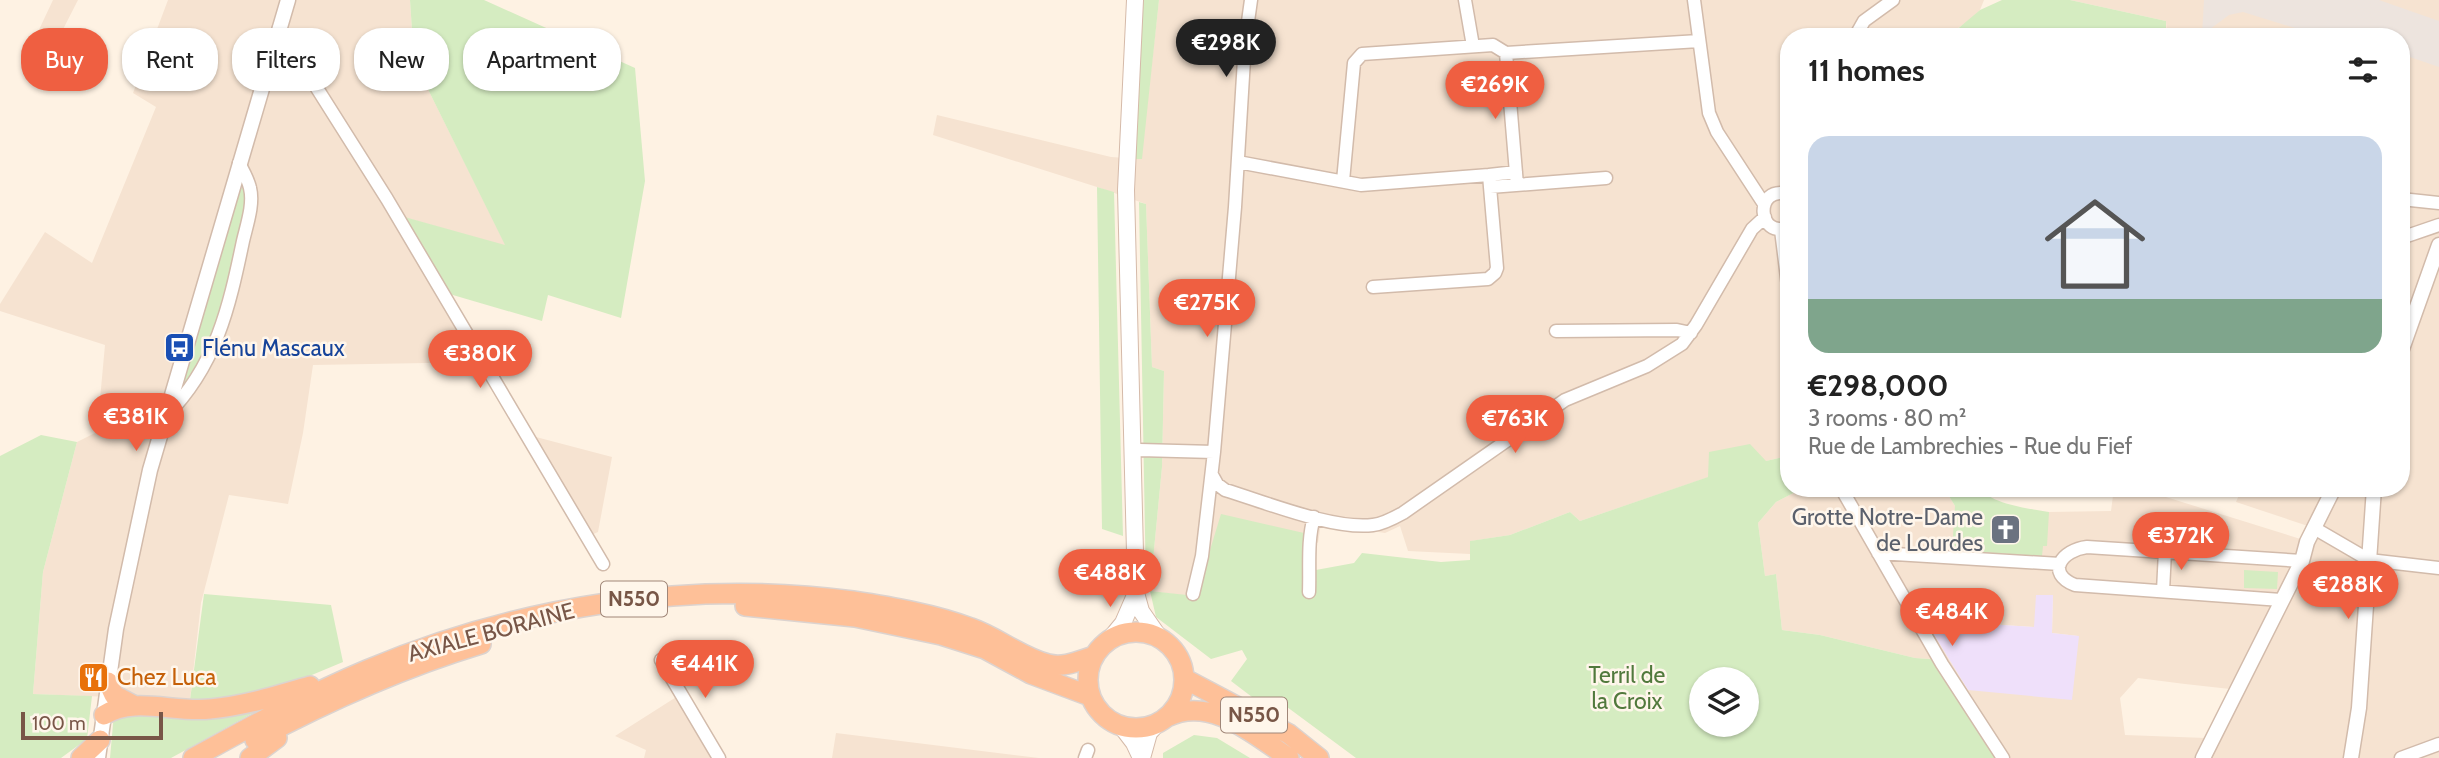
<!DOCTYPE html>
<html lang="en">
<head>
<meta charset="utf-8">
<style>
  body { margin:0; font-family:Cabin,sans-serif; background:#f2f2f2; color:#222; height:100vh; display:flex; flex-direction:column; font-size:26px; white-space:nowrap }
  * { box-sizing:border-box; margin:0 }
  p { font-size:23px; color:#767676 }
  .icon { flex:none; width:38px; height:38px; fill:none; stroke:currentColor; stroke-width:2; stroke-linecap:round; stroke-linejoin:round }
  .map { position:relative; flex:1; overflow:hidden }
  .panel { position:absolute; left:1780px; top:28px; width:630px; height:469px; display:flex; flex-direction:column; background:#fff; border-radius:28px; box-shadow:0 2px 5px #0004 }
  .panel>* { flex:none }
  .banner { position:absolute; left:21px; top:28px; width:665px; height:63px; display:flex; gap:14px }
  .buttons { position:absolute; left:1689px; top:667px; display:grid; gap:14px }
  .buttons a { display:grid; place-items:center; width:70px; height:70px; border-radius:50%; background:#fff; box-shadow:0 2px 5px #0004; font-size:35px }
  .scale { position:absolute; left:21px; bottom:18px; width:142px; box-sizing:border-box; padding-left:7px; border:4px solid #785647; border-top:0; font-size:19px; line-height:24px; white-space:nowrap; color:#785647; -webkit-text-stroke:5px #fff6eb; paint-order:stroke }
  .price { position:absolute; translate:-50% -60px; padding:0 16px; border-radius:24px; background:#ef5f41; color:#fff; font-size:23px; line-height:46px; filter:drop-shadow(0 2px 4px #0008) }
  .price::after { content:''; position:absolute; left:50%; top:42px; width:21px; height:16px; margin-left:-10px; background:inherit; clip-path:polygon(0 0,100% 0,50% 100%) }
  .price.on { background:#222; color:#fff }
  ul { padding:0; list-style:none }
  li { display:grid; align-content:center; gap:14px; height:371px; padding:0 28px }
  li span { display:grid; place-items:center; height:217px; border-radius:21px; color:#555 }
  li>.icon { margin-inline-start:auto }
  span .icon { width:126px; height:126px; fill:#fffc; stroke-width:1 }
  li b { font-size:30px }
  h2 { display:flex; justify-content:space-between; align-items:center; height:84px; padding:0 28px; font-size:30px }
  .pill { padding:0 24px; border-radius:28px; background:#fff; box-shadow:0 2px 5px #0004; font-size:24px; line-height:63px }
  .pill.on { background:#ef5f41; color:#fff }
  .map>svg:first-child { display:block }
  .residential { fill:#f6e3d1; fill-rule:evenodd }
  .industrial { fill:#ede4de }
  .education { fill:#efe0fa }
  .green { fill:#d5ecc1; fill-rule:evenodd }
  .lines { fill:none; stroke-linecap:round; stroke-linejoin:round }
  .minor-casing { stroke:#d2bbab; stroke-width:15 }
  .tertiary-casing { stroke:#d2bbab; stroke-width:17 }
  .secondary-casing { stroke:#d5baa9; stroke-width:18 }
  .trunk-casing { stroke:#dcd3cf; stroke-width:22 }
  .minor { stroke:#fff; stroke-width:12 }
  .tertiary { stroke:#fff; stroke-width:14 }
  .secondary { stroke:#fff; stroke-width:16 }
  .trunk { stroke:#fec098; stroke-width:19 }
  .labels { text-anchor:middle; stroke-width:5; stroke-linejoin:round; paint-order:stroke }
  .shield { fill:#fff6eb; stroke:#a08678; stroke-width:2 }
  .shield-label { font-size:21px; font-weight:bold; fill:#785647 }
  .transit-label { font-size:23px; fill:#164399; stroke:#fff6eb; text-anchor:start }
  .worship-label { font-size:23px; fill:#5b616d; stroke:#fff6eb; text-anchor:end }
  .street-label { font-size:23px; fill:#785647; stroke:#fff6eb }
  .park-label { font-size:23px; fill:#51793c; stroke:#fff6eb }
  .food-label { font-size:23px; fill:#c56008; stroke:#fff6eb; text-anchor:start }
</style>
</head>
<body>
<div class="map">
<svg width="2439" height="758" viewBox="0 0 2439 758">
  <rect width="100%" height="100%" fill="#fef2e3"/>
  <path class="residential" d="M53,0H78L55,45L36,36Z
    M168,0H410L414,61L506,246L403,217L483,362L313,365L303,433L288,504L229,495L201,603L190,700L33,694L43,572L77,442L97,432L105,345L0,311V304L45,232L92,263L156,107L133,93Z
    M1159,0H1984L1980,10L1970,20L1945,37H1788V456L1766,461L1709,453V477L1580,521L1570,512L1510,535L1471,541L1470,554L1408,551L1400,526L1385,533L1321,523L1318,543L1304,533L1196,597L1150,591L1162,467L1164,371L1152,367L1146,204L1097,187L933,135L937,115L1111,157L1141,159Z
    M2070,0H2439V758H2006L1943,660L1915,658L1820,635L1782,630L1776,574L1765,576L1758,523L1776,502L1803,488H1944L1955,506L2049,512L2111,511L2114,488H2137L2307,541L2314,528L2236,502L2242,488H2401V37H2167L2166,21ZM2053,595L2052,633L2078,636L1968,690L1925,620L2034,627ZM2138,678L2185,684L2230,689L2206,738L2125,735L2120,698Z
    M536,437L612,457L598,532L587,537L529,441Z
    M681,694L719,758H644L646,750L615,736Z
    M836,733L1039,758H832Z"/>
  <path class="industrial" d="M2204,0H2379L2439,21V67L2401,54V37H2356L2344,32L2342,37H2324L2243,12L2229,15L2202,35Z"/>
  <path class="education" d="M2036,595H2053L2052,633L2079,636L2072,700L1968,690L1925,620L2034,627Z"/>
  <path class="green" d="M410,0H484L635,68L645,181L621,318L548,295L542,321L446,293L401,216L505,245L414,61Z
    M1141,0H1159L1142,159H1134Z
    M2002,0H2070L2166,21V37H1948L1980,10Z
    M1097,187L1114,192L1123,536L1102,529Z
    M241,188L248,190L220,329L183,390L180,389L236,193Z
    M1139,202L1146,204L1152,367L1164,371L1162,467L1150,591L1196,596L1221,514L1304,533L1305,572L1354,563L1362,553L1441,562L1470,560V541L1510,535L1570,512L1580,521L1708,477L1709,452L1750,444L1766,461L1788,456V488H1803L1776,502L1758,523L1765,576L1776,574L1782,630L1820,635L1915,658L1943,660L2006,758H1356L1283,704L1252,697L1231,681L1247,659L1242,650L1211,659L1156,617L1150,591L1146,588ZM1701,679H1746V724H1701Z
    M41,435L77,442L43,572L33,694L92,696L87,739L61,758H0V456Z
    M1944,488H1980C1990,504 2031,509 2049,512L2047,546H2043L2042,556L1952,550L1955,506Z
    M2244,570L2278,572L2277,589L2244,588Z
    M204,594L331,605L343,662L283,687L229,699L190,700Z
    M264,707L171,758H110L114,713Z
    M1194,735L1217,738L1250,758H1163V753Z"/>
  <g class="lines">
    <defs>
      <path id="minor" d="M1465,0L1473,46
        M1694,0L1709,113L1717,132L1764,204
        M279,28L387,199L603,564
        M1855,37L1864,21L1893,0
        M1506,53L1517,185
        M1238,162L1361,185L1489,175L1490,187L1606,178
        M1489,175L1516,172
        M1343,181L1354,63L1362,54L1493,45L1506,53L1699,41
        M1788,194C1753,185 1758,240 1788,227
        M2401,199L2439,203
        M1781,230L1788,286
        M2401,238L2439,225
        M1373,287L1488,279L1495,273L1497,268L1490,187
        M1556,331L1677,330L1691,333
        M166,416C216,366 229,308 243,241C247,224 254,204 250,188C248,179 243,171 239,163
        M1132,452L1140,450L1214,452
        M1212,475L1217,484L1225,490C1265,502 1333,530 1373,525C1383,524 1394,518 1403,513L1565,400L1647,366L1682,344L1696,325L1752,229L1765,217
        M1841,488L1942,664L2003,758
        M2314,528L2369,560L2439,568
        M1878,553L2060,564
        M2163,591L2165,551
        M1309,592C1310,567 1307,541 1314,517
        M1193,594L1202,556L1214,452L1235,207L1245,43L1251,0
        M2281,600L2075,585C2045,573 2062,550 2087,547L2302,561
        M661,660L719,758
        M1085,758L1088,750
        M2401,758L2439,744"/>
      <path id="tertiary" d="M2401,352L2439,245
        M98,758L116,629L150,470L288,0
        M2203,758L2302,561L2307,542L2334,488
        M2351,758L2359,708L2374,488"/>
      <path id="secondary" d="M1135,0L1126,190L1136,593L1141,611L1159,637
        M1109,640L1123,623L1136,593
        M1121,726L1134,743L1141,758
        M1142,758L1149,733L1158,723"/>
      <path id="trunk" d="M745,606L855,617L941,635L985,649L1031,674L1090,696
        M1088 680a48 48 0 1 1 96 0a48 48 0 1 1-96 0Z
        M1185,679L1289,734L1319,758
        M108,682L114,695L133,705
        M104,715C134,696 174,713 210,709C244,706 276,696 310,686
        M1167,717C1211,695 1254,735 1289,758
        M255,740C328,701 402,668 481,644
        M81,758L100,740
        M193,758C250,727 307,695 367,670C519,606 689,579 853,601C892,607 934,614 971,628C997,637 1021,657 1048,664C1064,668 1078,661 1094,656
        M250,758L277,738"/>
    </defs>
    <use href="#minor" class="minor-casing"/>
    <use href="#tertiary" class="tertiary-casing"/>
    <use href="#secondary" class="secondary-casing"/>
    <use href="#trunk" class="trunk-casing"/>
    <use href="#minor" class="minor"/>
    <use href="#tertiary" class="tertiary"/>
    <use href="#secondary" class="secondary"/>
    <use href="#trunk" class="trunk"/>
  </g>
  <defs>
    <symbol id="bus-square" viewBox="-11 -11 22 22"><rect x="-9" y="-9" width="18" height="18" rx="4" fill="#1a4fb4" stroke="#fff6eb"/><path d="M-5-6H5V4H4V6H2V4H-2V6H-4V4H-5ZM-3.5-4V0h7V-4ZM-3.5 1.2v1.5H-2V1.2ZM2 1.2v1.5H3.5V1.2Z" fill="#fff"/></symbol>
    <symbol id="church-square" viewBox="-11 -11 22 22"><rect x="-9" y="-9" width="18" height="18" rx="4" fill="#6b7280" stroke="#fff6eb"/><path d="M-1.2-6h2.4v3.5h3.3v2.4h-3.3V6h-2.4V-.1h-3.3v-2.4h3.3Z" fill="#fff"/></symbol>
    <symbol id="restaurant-square" viewBox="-11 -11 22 22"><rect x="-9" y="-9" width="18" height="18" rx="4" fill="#e8710a" stroke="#fff6eb"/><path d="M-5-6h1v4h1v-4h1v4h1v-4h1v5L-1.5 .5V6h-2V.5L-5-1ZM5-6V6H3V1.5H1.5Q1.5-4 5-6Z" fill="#fff"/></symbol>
  </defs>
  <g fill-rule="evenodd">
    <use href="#bus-square" x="162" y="330" width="35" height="35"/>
    <use href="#church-square" x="1988" y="512" width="35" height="35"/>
    <use href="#restaurant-square" x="76" y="660" width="35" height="35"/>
  </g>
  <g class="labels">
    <g class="shield">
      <rect x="601" y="581.5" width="66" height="35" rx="5"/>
      <rect x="1221" y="697.5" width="66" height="35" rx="5"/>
    </g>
    <g class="shield-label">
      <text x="634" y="606">N550</text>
      <text x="1254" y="722">N550</text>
    </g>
    <g class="transit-label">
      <text x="202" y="356">Flénu Mascaux</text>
    </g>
    <g class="worship-label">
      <text x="1983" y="525">Grotte Notre-Dame<tspan x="1983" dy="26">de Lourdes</tspan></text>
    </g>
    <g class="street-label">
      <text transform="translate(491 632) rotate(-15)" y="8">AXIALE BORAINE</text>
    </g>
    <g class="park-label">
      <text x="1627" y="683">Terril de<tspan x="1627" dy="26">la Croix</tspan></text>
    </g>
    <g class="food-label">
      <text x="117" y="685">Chez Luca</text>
    </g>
  </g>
</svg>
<div class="buttons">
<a><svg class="icon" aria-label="layers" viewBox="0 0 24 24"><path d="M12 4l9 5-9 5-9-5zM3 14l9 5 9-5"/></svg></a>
</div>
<div class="scale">100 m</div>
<b class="price on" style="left:1226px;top:79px">€298K</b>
<b class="price" style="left:1495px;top:121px">€269K</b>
<b class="price" style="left:1207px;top:339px">€275K</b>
<b class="price" style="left:480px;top:390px">€380K</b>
<b class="price" style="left:136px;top:453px">€381K</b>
<b class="price" style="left:1515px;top:455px">€763K</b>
<b class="price" style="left:2181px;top:572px">€372K</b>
<b class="price" style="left:1110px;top:609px">€488K</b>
<b class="price" style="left:2348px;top:621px">€288K</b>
<b class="price" style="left:1952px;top:648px">€484K</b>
<b class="price" style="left:705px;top:700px">€441K</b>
<div class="banner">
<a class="pill on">Buy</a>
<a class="pill">Rent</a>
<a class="pill">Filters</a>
<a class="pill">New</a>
<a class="pill">Apartment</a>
</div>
<section class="panel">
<h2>11 homes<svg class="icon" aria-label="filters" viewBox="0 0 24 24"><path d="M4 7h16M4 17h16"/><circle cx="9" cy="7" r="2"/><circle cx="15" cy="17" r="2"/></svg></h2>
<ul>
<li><span style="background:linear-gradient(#c9d6e8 75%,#7fa58c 0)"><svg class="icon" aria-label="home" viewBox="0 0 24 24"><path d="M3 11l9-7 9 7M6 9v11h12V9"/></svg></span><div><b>€298,000</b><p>3 rooms · 80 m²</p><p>Rue de Lambrechies - Rue du Fief</p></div></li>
</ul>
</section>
</div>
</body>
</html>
